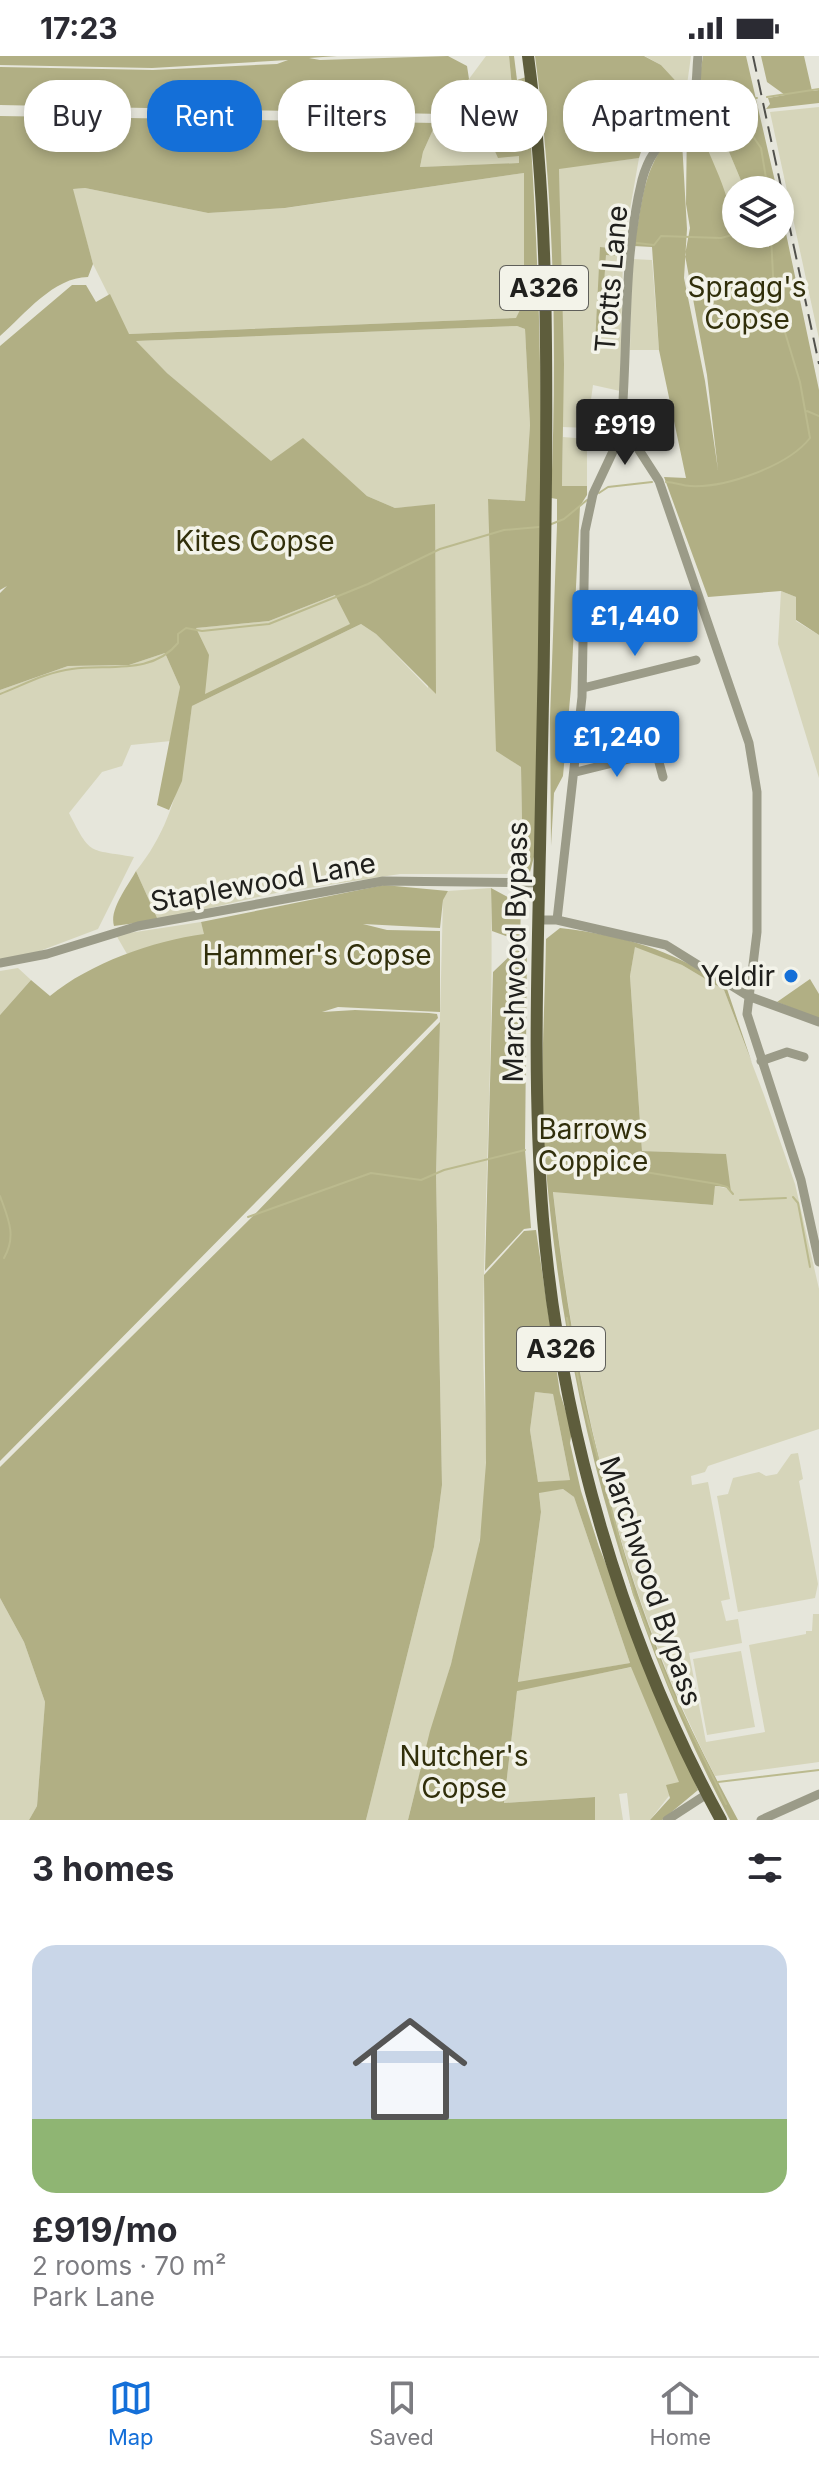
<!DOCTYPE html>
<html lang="en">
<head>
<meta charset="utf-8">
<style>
  body { margin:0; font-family:Inter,sans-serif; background:#f7f7f7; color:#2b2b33; height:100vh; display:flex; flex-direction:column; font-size:30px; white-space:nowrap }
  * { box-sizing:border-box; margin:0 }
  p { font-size:26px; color:#7c7c81 }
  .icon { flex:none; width:44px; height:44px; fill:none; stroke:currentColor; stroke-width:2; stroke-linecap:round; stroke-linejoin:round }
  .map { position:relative; height:1764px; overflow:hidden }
  .panel { display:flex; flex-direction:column; background:#fff; flex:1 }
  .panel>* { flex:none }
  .top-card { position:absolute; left:24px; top:24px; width:772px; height:72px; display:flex; gap:16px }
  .tools { position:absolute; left:722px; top:120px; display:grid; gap:16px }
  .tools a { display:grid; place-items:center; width:72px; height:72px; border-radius:50%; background:#fff; box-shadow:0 4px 12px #0003; font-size:40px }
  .price { position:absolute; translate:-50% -68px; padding:0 18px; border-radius:8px; background:#146fd8; color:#fff; font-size:26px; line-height:52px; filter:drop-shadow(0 2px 4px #0008) }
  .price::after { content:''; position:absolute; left:50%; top:48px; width:24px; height:18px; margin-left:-12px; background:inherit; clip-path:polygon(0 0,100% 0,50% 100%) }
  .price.current { background:#222; color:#fff }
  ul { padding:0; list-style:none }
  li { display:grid; align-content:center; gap:16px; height:424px; padding:0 32px }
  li+li { border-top:2px solid #e1e1e2 }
  li span { display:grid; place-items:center; height:248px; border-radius:24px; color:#555 }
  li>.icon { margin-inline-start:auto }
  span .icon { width:144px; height:144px; fill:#fffc; stroke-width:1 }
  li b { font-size:34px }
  h2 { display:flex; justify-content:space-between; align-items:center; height:96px; padding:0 32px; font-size:34px }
  .pill { padding:0 28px; border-radius:32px; background:#fff; box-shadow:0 4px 12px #0003; font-size:28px; line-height:72px }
  .pill.current { background:#146fd8; color:#fff }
  .status { display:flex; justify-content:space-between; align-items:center; height:56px; padding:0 40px; background:#fff; direction:ltr }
  .status svg { height:22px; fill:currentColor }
  .tabs { display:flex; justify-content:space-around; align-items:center; height:112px; border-top:2px solid #e1e1e2; background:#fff; font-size:22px; color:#7c7c81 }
  .tabs a { display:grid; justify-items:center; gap:4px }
  .tabs .current { color:#146fd8 }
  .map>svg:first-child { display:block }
  .green { fill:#d6d5ba }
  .forest { fill:#b1af84; fill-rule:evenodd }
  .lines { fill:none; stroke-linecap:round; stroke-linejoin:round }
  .stream { stroke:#bbba8e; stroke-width:2 }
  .minor { stroke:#9b9b88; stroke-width:9 }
  .major { stroke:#5e5d3c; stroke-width:12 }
  .rail { stroke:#51514c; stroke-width:2; stroke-dasharray:16 8; stroke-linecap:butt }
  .poi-dot { fill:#146fd8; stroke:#f3f3e9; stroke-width:3 }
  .labels { text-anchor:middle; stroke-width:7; stroke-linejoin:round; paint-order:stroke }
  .shield { fill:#f3f3e9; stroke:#5f5f5a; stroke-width:2 }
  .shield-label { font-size:26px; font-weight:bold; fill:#20201d }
  .street-label { font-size:28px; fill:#20201d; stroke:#f3f3e9 }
  .park-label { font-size:28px; fill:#312f0b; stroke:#f3f3e9 }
  .poi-label { font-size:28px; fill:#20201d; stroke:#f3f3e9; text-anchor:end }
</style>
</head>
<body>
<div class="status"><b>17:23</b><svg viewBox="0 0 49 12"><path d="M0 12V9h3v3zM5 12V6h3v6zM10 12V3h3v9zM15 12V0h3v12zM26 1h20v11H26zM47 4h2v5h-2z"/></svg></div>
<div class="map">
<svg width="819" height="1764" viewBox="0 0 819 1764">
  <rect width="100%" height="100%" fill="#e6e6db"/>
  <path class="green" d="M486,0H509L512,31L496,60L443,58Z
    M645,0H691L686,36L661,9Z
    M694,51L705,52L724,84L745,134H736V164L703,86Z
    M819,51V283L770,56Z
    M436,67L491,68L486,76L519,100L520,107L420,111L423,96Z
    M639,102L623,193L601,191L600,289L606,198L623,200L620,335L593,329L587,372L563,371L559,112Z
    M524,117V246L517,262L128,278L93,208L72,133L85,132L208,157L286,152Z
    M632,203L652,204L659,294H630Z
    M517,270L525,273L530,369L525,445L488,443L512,705L521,711L523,818H400L276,837L158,864L136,815C176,766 184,710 192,650L361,568L376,578L428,632L434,449L395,452L367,440L303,383L271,406L167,317L135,285Z
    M627,348H670L674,374L637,383L627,364Z
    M563,381L587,383V430H562Z
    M781,535L796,541V565L819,579V722L778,588Z
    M335,539L351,568L205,639L195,572L269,565Z
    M165,597L180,631L171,685L131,689L122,710L102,716L69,757C91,800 88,793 134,801L98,873L32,898L0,904V634L68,610L129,609Z
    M491,832C494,979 485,1124 483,1270C482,1340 492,1412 480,1482C465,1578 430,1670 408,1764H366L434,1491L442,1429L436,1118L443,843L448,835Z
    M201,866L205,878L127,898L116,879Z
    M635,890L682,909L724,934L764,1039L795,1128L819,1233V1373L708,1410L705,1416L691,1420L692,1429L708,1426L730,1543L721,1545L726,1565L738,1563L742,1587L689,1597L706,1686L765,1676L749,1589L806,1578V1575H812L813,1558H819V1706L715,1720C622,1540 575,1336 553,1135L712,1149L715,1130L730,1133L725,1098L642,1095L630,920Z
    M18,912L31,924L0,959V915Z
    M535,1336L553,1338L570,1424L538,1427L530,1374Z
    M798,1397L803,1423L799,1425L818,1528L815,1542L738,1556L717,1440L728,1438L733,1422L759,1416L766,1420L777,1418L791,1398Z
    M563,1433L574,1441L630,1607L518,1627L541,1456L539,1436Z
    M0,1542L24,1586L45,1646L37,1750L29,1764H0Z
    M741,1595L755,1671L707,1679L693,1603Z
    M632,1611L680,1726L650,1764H630L627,1737L619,1738L623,1764H595L594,1741L504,1747L517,1634Z"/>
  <path class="forest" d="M0,0H337L309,2L320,4L448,0L467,10L469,23L443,58L0,49V11L153,14L277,8L288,4L152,12L0,9Z
    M509,0H514L517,24L526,21C547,279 543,538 535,797L530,816L523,818L521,711L496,695L488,443L525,445L530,369L525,273L517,270L136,285L167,317L271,405L303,382L367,440L395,452L435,448L436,638L376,578L361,568L192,650L182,725L169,754L157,749L180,631L165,597L129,609L68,610L0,634V537L7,530L0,534V290L72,229H86L96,246L110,238L129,278L516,262L524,246V117L285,152L208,157L85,132L73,133L93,208L88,221C54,221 25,258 0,280V60L436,67L423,96L420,111L519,107V100L498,102L486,75L491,68H516L515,60H496L512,31ZM335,539L350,568L205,638L209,599L196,572L269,565Z
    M535,0H644L661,9L686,36C670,66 649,68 639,102L559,113L564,308L562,430H587V439L580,450L571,632L563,720L554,737L551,790L550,662L557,469V443L551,442C557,296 555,146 535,0Z
    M703,0H746L777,134H745L724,84L706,52L694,51C702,95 735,136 732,180L742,178L744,183L769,191V178H780V149L819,334V579L796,564V541L781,535L708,541L664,421L686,422L659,294L652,191L634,190C644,138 642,109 681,68L687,173L684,222L705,325L718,414L707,319L685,199L690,172L686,148L687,64L695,48Z
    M761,0H804L812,35L819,34V47L766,53L770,48L768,42L785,39L767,26Z
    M600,191L623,193V200L606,199L600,290L595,289Z
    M136,815L158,864L114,870C109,853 128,830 136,815Z
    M384,829L448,835L443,844L440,872L363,868L387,874L440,875V956L338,951L322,956L355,954L429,957L437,958L438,962L0,1405V959L31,924L50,940C90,907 153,885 204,878L201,866Z
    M491,832L521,848L520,885L492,875Z
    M560,872C628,880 665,893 725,927L752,1007L724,934L682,909L635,891L630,920L642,1095L726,1098L731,1136L727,1131L715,1130L713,1149L553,1136C571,1302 607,1472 671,1627C690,1674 714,1719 738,1764H730C622,1560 564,1332 545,1102C539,1030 545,955 546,883Z
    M527,889L525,1094L531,1172L524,1173L485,1215L493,916L520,890Z
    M810,923L819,938V963L777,946Z
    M440,966L436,1118L442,1429L434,1491L366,1764H29L37,1750L45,1646L24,1586L0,1542V1411L253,1160Z
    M536,1174L560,1337L572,1375L570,1387L581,1435L599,1491L698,1734L662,1764H650L670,1742L666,1729L679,1726L631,1611L517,1635L504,1747L595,1741V1764H408L430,1675L451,1608L480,1484L486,1407L484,1219L524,1175ZM535,1336L553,1338L570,1424L538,1426L530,1374ZM563,1433L574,1441L630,1607L518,1626L541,1456L539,1437Z"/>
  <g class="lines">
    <path class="stream" d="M767,41L819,33
      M757,42L699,51L692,71L703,82L750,76L761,92L768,134
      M735,65L746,74
      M637,187L654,189L661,180L721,182L736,178
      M807,355L819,360
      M666,426C675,426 682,430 690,430C726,432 788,410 810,382L800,326L774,240L771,178
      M599,437L608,431L652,426
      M549,469L564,463L587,444
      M0,638C23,629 47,616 72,613C108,608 152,619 178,587V578L186,572L202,575L269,568L368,528L440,493L504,474L539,471
      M545,1100L567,1109L597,1108L717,1128L727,1131L733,1138
      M0,1140C8,1162 17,1180 4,1202
      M793,1141L798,1147L810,1211
      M740,1144L786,1142
      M248,1161L371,1117L421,1124L444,1114L525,1094
      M567,1262L581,1338L634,1539L671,1634L726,1748
      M718,1726L819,1714"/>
    <path class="minor" d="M698,0C696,17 698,38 689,54C672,82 652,86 642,124C623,201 628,281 622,360L628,377L659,425L749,687L757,736V876L747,958L801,1124L819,1206
      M583,632L696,604
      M576,716L641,700L657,699L663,721
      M539,864H557L666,889L748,940L819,966
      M557,864L582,641L585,475L593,438L625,370
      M0,907L47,898L138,870L383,825L540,827
      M761,1005L787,996L804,1001
      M667,1764L707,1738
      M761,1764L819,1738"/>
    <path class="major" d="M528,0C547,140 547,282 546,423C545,546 543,670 540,793C537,916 533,1039 543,1163C560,1367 622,1584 721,1764"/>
    <path class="rail" d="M753,0L819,308"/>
  </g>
  <circle class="poi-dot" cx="791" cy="920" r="8"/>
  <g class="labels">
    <g class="shield">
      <rect x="500" y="210" width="88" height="44" rx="6"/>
      <rect x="517" y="1271" width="88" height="44" rx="6"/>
    </g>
    <g class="shield-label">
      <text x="544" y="241">A326</text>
      <text x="561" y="1302">A326</text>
    </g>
    <g class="street-label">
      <text transform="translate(611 223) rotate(-85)" y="10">Trotts Lane</text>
      <text transform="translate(263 826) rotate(-10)" y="10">Staplewood Lane</text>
      <text transform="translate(515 896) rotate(-89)" y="10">Marchwood Bypass</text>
      <text transform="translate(651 1525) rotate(71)" y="10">Marchwood Bypass</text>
    </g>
    <g class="park-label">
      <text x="747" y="241">Spragg's<tspan x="747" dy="32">Copse</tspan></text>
      <text x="255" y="495">Kites Copse</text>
      <text x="317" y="909">Hammer's Copse</text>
      <text x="593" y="1083">Barrows<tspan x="593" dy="32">Coppice</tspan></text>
      <text x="464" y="1710">Nutcher's<tspan x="464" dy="32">Copse</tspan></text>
    </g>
    <g class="poi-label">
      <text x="775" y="930">Yeldir</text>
    </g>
  </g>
</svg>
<div class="tools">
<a><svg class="icon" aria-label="layers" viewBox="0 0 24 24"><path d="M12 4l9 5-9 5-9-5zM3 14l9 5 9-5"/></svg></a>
</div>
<b class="price current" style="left:625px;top:411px">£919</b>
<b class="price" style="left:635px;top:602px">£1,440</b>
<b class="price" style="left:617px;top:723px">£1,240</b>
<div class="top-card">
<a class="pill">Buy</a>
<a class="pill current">Rent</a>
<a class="pill">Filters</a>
<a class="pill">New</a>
<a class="pill">Apartment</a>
</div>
</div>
<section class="panel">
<h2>3 homes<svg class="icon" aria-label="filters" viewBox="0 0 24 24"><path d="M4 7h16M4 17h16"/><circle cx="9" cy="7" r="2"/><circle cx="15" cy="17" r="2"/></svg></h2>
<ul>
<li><span style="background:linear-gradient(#c9d6e8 70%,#8fb573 0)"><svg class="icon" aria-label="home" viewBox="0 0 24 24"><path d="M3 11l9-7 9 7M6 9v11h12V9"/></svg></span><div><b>£919/mo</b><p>2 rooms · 70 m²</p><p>Park Lane</p></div></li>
</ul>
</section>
<nav class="tabs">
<a class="current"><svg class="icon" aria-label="map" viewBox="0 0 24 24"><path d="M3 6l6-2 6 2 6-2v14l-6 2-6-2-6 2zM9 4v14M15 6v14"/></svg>Map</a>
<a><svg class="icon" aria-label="saved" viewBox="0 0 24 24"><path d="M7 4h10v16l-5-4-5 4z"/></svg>Saved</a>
<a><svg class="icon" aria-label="home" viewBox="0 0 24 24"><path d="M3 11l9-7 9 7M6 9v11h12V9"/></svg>Home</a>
</nav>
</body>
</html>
